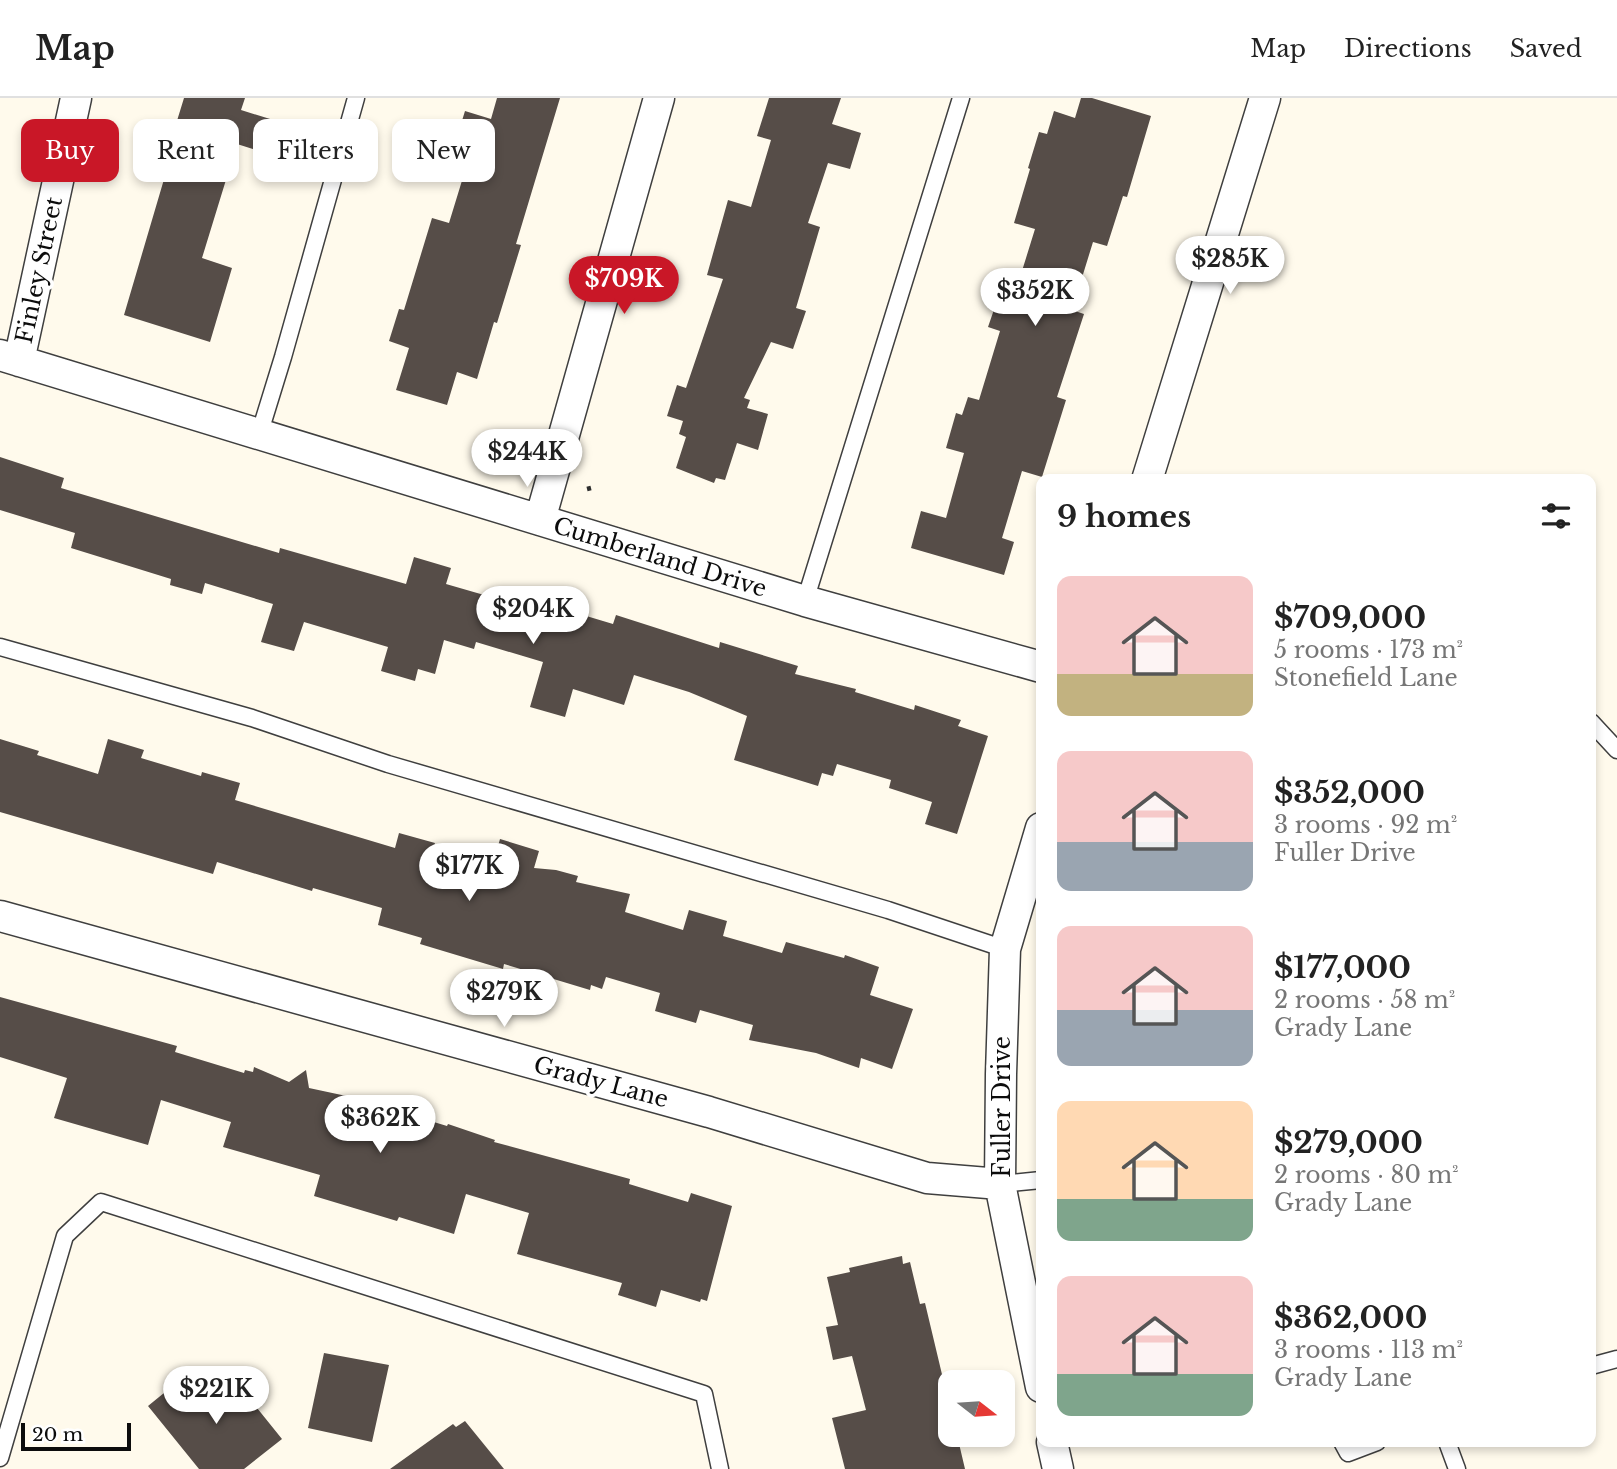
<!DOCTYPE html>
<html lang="en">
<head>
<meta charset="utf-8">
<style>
  body { margin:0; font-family:"Libre Baskerville",serif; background:#f2f2f2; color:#222; height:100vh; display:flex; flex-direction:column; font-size:26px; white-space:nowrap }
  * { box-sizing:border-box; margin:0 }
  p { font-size:23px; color:#767676 }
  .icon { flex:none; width:38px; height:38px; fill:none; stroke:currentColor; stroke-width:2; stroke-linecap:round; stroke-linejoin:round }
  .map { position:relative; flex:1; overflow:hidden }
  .drawer { position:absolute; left:1036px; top:376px; width:560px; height:973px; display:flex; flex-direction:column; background:#fff; border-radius:14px; box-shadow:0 4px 10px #0003 }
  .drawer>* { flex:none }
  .top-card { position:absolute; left:21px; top:21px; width:665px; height:63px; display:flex; gap:14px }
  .needle { width:46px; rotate:107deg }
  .buttons { position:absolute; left:938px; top:1272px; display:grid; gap:14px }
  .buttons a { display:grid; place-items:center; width:77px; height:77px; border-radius:14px; background:#fff; box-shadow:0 4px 10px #0003; font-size:35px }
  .scale { position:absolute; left:21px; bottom:18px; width:110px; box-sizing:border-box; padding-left:7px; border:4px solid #0c0c0c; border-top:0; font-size:19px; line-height:24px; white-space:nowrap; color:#0c0c0c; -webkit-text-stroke:5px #fff; paint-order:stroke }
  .price { position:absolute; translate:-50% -60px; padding:0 16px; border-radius:24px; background:#fff; color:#222; font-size:23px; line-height:46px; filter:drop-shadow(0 2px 4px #0008) }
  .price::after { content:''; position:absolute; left:50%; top:42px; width:21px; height:16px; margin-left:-10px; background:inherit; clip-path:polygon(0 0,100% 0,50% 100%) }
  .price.active { background:#c91727; color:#fff }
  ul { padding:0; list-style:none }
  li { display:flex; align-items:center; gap:21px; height:175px; padding:0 21px }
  li span { display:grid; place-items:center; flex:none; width:196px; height:140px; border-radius:14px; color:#555 }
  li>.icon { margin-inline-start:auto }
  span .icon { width:84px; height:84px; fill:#fffc; stroke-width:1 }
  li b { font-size:30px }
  h2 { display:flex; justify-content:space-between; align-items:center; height:84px; padding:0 21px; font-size:30px }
  .tag { padding:0 24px; border-radius:14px; background:#fff; box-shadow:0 4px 10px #0003; font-size:24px; line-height:63px }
  .tag.active { background:#c91727; color:#fff }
  header { display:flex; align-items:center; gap:42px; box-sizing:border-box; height:98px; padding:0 35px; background:#fff; border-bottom:2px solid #e0e0e0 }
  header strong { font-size:33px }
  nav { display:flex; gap:38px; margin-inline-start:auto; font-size:24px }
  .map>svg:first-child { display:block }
  .building { fill:#564d48 }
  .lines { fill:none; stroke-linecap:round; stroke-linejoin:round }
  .service-casing { stroke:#3f3f3f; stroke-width:19 }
  .minor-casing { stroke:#3f3f3f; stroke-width:33 }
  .path { stroke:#2e2e2e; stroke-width:4.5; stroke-dasharray:7 3.5; stroke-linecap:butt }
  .service { stroke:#fff; stroke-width:16 }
  .minor { stroke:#fff; stroke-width:30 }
  .labels { text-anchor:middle; stroke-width:7; stroke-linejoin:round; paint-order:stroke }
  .street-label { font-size:23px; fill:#0c0c0c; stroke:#fff }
</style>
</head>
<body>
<header>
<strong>Map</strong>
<nav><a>Map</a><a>Directions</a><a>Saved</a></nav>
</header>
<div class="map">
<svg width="1617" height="1371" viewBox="0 0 1617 1371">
  <rect width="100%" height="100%" fill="#fffaec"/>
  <path class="building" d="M184,0H245L241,12L283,25L272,57L237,46L202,160L232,170L210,244L124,217L180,27L176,26Z
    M497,0H560L516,146L521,147L497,225L494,224L477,281L457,274L447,307L396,292L409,250L389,243L399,211L404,212L432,120L449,125L468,63L451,58L465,13L491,21Z
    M769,0H841L832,26L861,35L850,71L828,65L808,125L820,129L796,210L806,213L793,251L771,244L744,300L750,302L747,310L768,316L758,352L737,345L725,382L716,380L714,385L676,370L686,339L679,336L683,323L667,318L677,287L686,290L723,181L707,177L728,102L751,109L771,42L757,38Z
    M1081,0H1092L1151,18L1127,99L1123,98L1107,148L1093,144L1072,212L1084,216L1057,299L1066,302L1042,379L1022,373L1002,440L1014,444L1004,477L911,450L921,413L946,420L964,355L946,350L956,315L962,317L968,299L979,302L1000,233L988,229L999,197L1013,202L1035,131L1014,125L1030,71L1028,70L1039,34L1047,36L1054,13L1075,20Z
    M0,359L64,380L61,390L279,455L280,450L406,486L414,459L451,470L446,486L515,506L520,488L556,499L553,508L613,526L616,517L719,550L720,544L798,568L795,576L856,591L855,594L914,612L915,607L961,622L958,628L988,638L957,736L925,726L932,704L889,690L891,682L837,666L833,678L822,675L818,688L734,662L747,618L689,594L634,577L624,607L573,591L565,619L530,609L543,564L476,544L474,551L444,542L435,576L418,571L415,583L381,573L388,549L304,524L294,553L261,544L273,506L205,485L202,496L170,487L171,481L71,450L75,435L0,412Z
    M0,641L39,653L37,657L98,676L108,641L144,652L141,660L201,678L202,674L240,685L235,702L395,750L399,735L435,745L431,758L490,776L500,741L539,753L534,770L556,772L578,778L576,784L630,796L625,814L683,832L689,812L727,823L723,838L782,855L786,844L844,860L845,857L879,869L870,897L913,911L892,971L861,960L859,970L816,955L749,942L753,927L700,912L696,925L655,913L660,895L606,879L602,891L591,887L590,892L504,866L503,871L420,846L422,840L378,827L382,810L313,790L312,793L217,764L213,776L0,714Z
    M0,899L177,948L175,954L244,975L245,972L253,974L254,969L289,984L306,972L309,990L351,999L447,1028L448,1026L495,1042L494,1044L630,1081L629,1086L688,1104L691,1095L732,1108L707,1203L701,1201L700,1204L661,1192L656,1209L618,1197L622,1185L517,1156L529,1115L466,1096L454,1136L399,1119L397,1123L314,1098L320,1077L223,1049L231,1024L161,1002L148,1047L54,1020L67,980L0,959Z
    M902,1158L903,1166L910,1164L920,1206L925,1205L950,1310V1337H957L965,1371H845L832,1320L866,1312L852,1258L833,1262L826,1229L838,1227L827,1179L850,1174L849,1170Z
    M324,1255L389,1267L372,1344L308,1330Z
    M223,1276L236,1292L240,1289L282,1341L244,1371H199L148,1308L175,1286L189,1304Z
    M465,1323L504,1371H390L453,1326L456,1329Z"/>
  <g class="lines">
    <defs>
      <path id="service" d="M259,337L283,259L356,0
        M805,503L961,0
        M0,549L252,620L388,666L888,812L1005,851
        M1591,624L1617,652
        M1000,1086L1041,1082
        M1591,1268L1617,1261
        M1342,1344L1348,1355L1377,1344
        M1447,1344L1457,1371
        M0,1360L65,1138L101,1104L704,1296L720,1371"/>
      <path id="minor" d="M0,257L805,503L1041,569
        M19,263L76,0
        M1147,382L1265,0
        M540,422L659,0
        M1041,730L1005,851L1001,976L1000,1086L1041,1289
        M0,818L709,1014L927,1080L1000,1086
        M1052,1344L1058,1371"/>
    </defs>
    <use href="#service" class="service-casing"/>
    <use href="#minor" class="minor-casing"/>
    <path class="path" d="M587,391L591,390"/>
    <use href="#service" class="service"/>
    <use href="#minor" class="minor"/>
  </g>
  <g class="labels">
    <g class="street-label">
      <text transform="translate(39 172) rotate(-78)" y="8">Finley Street</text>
      <text transform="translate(660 459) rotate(17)" y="8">Cumberland Drive</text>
      <text transform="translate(601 984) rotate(15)" y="8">Grady Lane</text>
      <text transform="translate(1002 1009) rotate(-90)" y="8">Fuller Drive</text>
    </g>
  </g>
</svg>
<div class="buttons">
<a><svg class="needle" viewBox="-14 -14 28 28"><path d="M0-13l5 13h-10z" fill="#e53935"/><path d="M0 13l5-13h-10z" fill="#767676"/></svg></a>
</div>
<div class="scale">20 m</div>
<b class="price" style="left:1230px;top:198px">$285K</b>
<b class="price active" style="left:624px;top:218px">$709K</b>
<b class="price" style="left:1035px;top:230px">$352K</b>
<b class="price" style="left:527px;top:391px">$244K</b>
<b class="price" style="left:533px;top:548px">$204K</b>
<b class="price" style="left:469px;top:805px">$177K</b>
<b class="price" style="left:504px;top:931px">$279K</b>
<b class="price" style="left:380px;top:1057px">$362K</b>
<b class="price" style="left:216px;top:1328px">$221K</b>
<div class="top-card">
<a class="tag active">Buy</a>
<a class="tag">Rent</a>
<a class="tag">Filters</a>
<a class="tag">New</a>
</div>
<section class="drawer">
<h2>9 homes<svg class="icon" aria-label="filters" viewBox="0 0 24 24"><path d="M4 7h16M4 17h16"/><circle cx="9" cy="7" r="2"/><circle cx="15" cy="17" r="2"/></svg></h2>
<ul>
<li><span style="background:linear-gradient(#f6c9c9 70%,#c2b280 0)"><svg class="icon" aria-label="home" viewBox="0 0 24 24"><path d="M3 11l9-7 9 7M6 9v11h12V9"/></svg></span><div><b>$709,000</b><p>5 rooms · 173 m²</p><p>Stonefield Lane</p></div></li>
<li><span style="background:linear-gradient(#f6c9c9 65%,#9aa5b1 0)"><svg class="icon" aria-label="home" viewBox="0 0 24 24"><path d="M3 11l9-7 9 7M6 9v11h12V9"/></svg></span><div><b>$352,000</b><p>3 rooms · 92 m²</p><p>Fuller Drive</p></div></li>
<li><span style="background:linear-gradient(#f6c9c9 60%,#9aa5b1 0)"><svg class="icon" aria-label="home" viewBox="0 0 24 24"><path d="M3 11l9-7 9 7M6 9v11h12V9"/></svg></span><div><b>$177,000</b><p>2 rooms · 58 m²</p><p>Grady Lane</p></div></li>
<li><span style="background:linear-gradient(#ffd9b3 70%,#7fa58c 0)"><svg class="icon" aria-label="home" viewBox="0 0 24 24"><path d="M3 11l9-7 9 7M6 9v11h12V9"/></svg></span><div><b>$279,000</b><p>2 rooms · 80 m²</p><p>Grady Lane</p></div></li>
<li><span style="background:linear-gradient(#f6c9c9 70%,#7fa58c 0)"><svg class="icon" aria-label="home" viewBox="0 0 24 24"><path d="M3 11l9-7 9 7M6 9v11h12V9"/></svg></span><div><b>$362,000</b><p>3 rooms · 113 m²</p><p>Grady Lane</p></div></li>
</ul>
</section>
</div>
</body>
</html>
